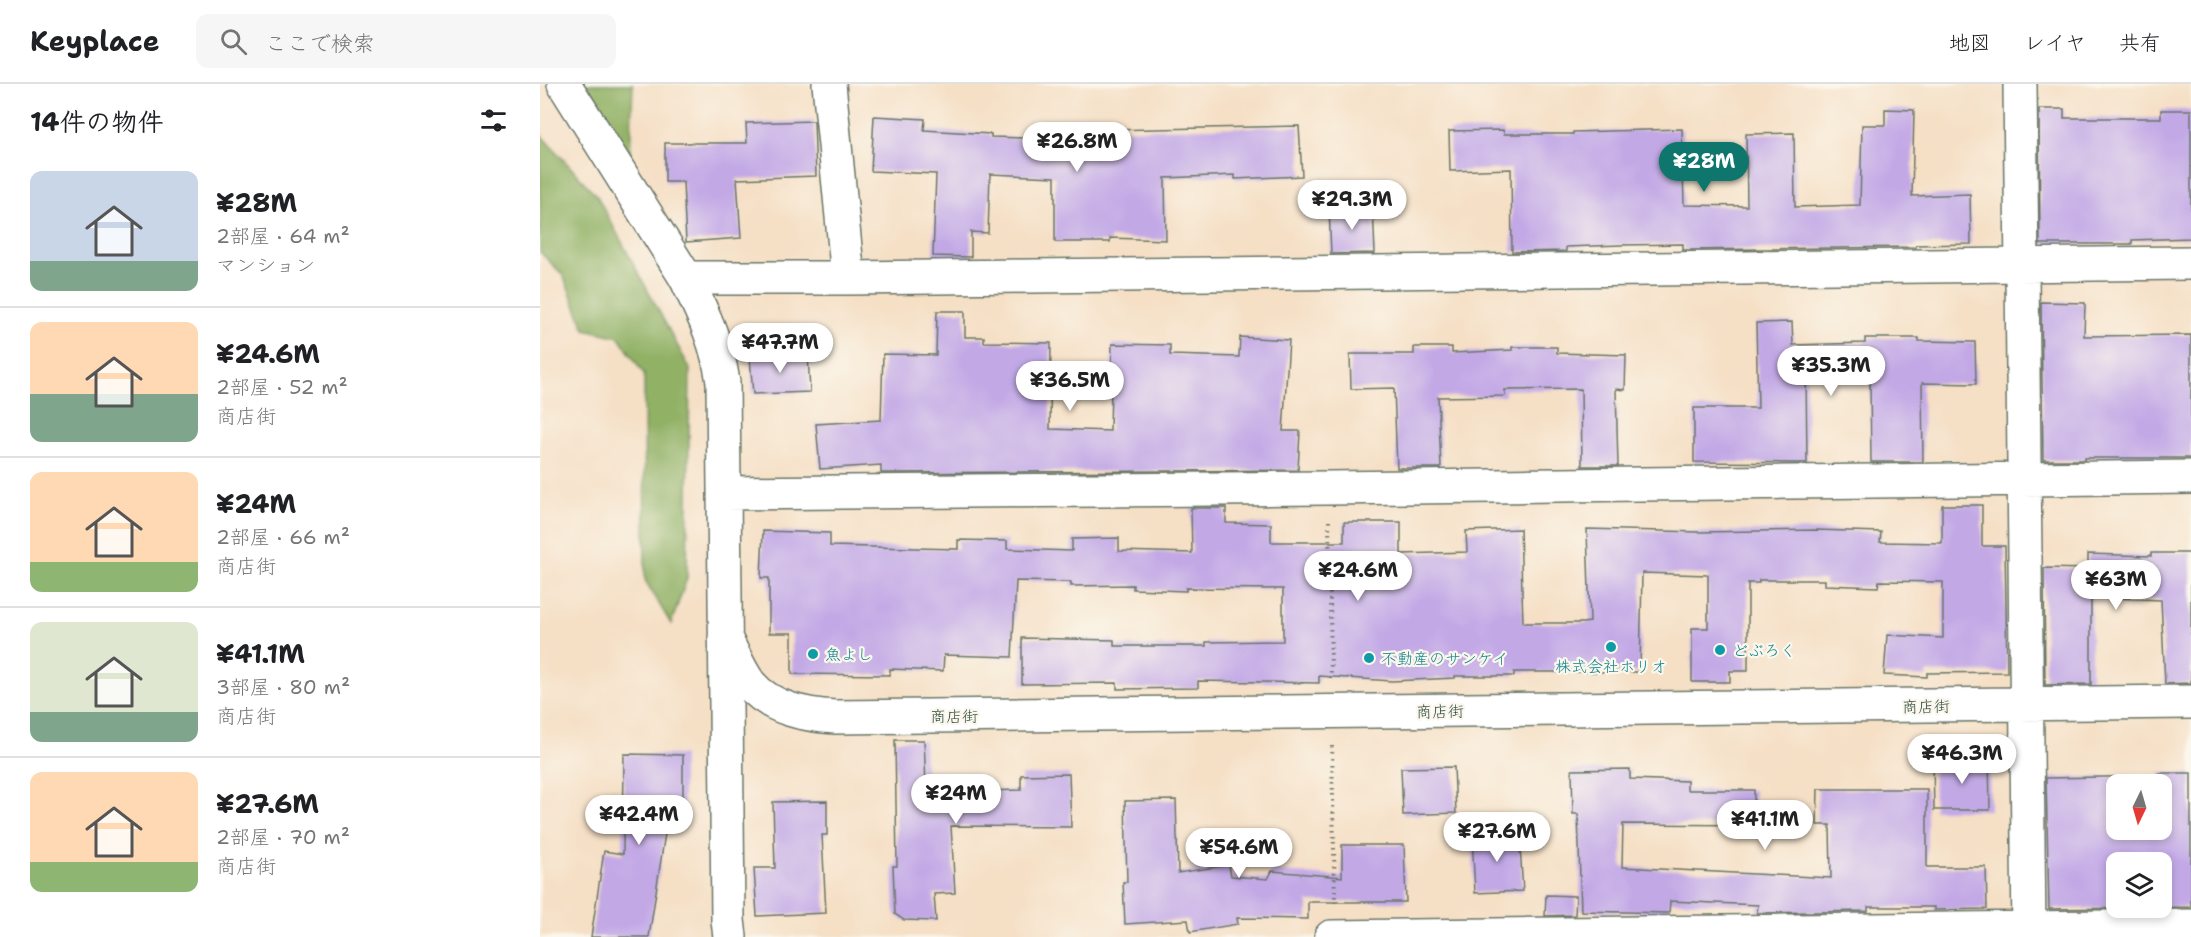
<!DOCTYPE html>
<html lang="ja">
<head>
<meta charset="utf-8">
<style>
  body { margin:0; font-family:"Shantell Sans","Klee One",sans-serif; background:#f6f6f6; color:#202124; height:100vh; display:flex; flex-direction:column; font-size:22px; white-space:nowrap }
  * { box-sizing:border-box; margin:0 }
  p { font-size:20px; color:#757577 }
  .icon { flex:none; width:33px; height:33px; fill:none; stroke:currentColor; stroke-width:2; stroke-linecap:round; stroke-linejoin:round }
  .map { position:relative; flex:1; overflow:hidden }
  .side { display:flex; flex-direction:column; background:#fff; width:540px }
  .side>* { flex:none }
  .needle { width:39px; rotate:185deg }
  .fabs { position:absolute; left:1566px; top:690px; display:grid; gap:12px }
  .fabs a { display:grid; place-items:center; width:66px; height:66px; border-radius:12px; background:#fff; box-shadow:0 3px 9px #0003; font-size:30px }
  .price { position:absolute; translate:-50% -51px; padding:0 14px; border-radius:21px; background:#fff; color:#222; font-size:20px; line-height:39px; filter:drop-shadow(0 2px 3px #0008) }
  .price::after { content:''; position:absolute; left:50%; top:36px; width:18px; height:14px; margin-left:-9px; background:inherit; clip-path:polygon(0 0,100% 0,50% 100%) }
  .price.current { background:#0f766e; color:#fff }
  ul { padding:0; list-style:none }
  li { display:flex; align-items:center; gap:18px; height:150px; padding:0 30px }
  li+li { border-top:2px solid #e0e0e0 }
  li span { display:grid; place-items:center; flex:none; width:168px; height:120px; border-radius:12px; color:#555 }
  li>.icon { margin-inline-start:auto }
  span .icon { width:72px; height:72px; fill:#fffc; stroke-width:1 }
  li b { font-size:26px }
  h2 { display:flex; justify-content:space-between; align-items:center; height:72px; padding:0 30px; font-size:26px }
  header { display:flex; align-items:center; gap:36px; box-sizing:border-box; height:84px; padding:0 30px; background:#fff; border-bottom:2px solid #e0e0e0 }
  header strong { font-size:28px }
  nav { display:flex; gap:33px; margin-inline-start:auto; font-size:21px }
  .search { width:420px; height:54px; background:#f6f6f6; display:flex; align-items:center; gap:15px; box-sizing:border-box; padding:0 21px; border-radius:12px; color:#757577; font-size:22px }
  main { display:flex; flex:1; min-height:0 }
  .map>svg:first-child { display:block }
  .forest { fill:#91b165; stroke:#58774c; stroke-width:1.5 }
  .building { fill:#c2a9e6; fill-rule:evenodd }
  .lines { fill:none; stroke-linecap:round; stroke-linejoin:round }
  .minor-casing { stroke:#6a7667; stroke-width:36 }
  .tertiary-casing { stroke:#6a7667; stroke-width:36 }
  .path { stroke:#6a7667; stroke-width:4; stroke-dasharray:1.5 4.5; stroke-linecap:butt }
  .minor { stroke:#fff; stroke-width:33 }
  .tertiary { stroke:#fff; stroke-width:33 }
  .culture-dot { fill:#0f9aa8; stroke:#fbf7ec; stroke-width:2 }
  .labels { text-anchor:middle; stroke-width:4.5; stroke-linejoin:round; paint-order:stroke }
  .culture-label { font-size:16px; fill:#0d838f; stroke:#fbf7ec; text-anchor:start }
  .street-label { font-size:16px; fill:#1f3d34; stroke:#fbf7ec }
</style>
</head>
<body>
<header>
<strong>Keyplace</strong>
<div class="search"><svg class="icon" aria-label="search" viewBox="0 0 24 24"><circle cx="10" cy="10" r="6"/><path d="M15 15l6 6"/></svg>ここで検索</div>
<nav><a>地図</a><a>レイヤ</a><a>共有</a></nav>
</header>
<main>
<section class="side">
<h2>14件の物件<svg class="icon" aria-label="filters" viewBox="0 0 24 24"><path d="M4 7h16M4 17h16"/><circle cx="9" cy="7" r="2"/><circle cx="15" cy="17" r="2"/></svg></h2>
<ul>
<li><span style="background:linear-gradient(#c9d6e8 75%,#7fa58c 0)"><svg class="icon" aria-label="home" viewBox="0 0 24 24"><path d="M3 11l9-7 9 7M6 9v11h12V9"/></svg></span><div><b>¥28M</b><p>2部屋 · 64 m²</p><p>マンション</p></div></li>
<li><span style="background:linear-gradient(#ffd9b3 60%,#7fa58c 0)"><svg class="icon" aria-label="home" viewBox="0 0 24 24"><path d="M3 11l9-7 9 7M6 9v11h12V9"/></svg></span><div><b>¥24.6M</b><p>2部屋 · 52 m²</p><p>商店街</p></div></li>
<li><span style="background:linear-gradient(#ffd9b3 75%,#8fb573 0)"><svg class="icon" aria-label="home" viewBox="0 0 24 24"><path d="M3 11l9-7 9 7M6 9v11h12V9"/></svg></span><div><b>¥24M</b><p>2部屋 · 66 m²</p><p>商店街</p></div></li>
<li><span style="background:linear-gradient(#dfe7d0 75%,#7fa58c 0)"><svg class="icon" aria-label="home" viewBox="0 0 24 24"><path d="M3 11l9-7 9 7M6 9v11h12V9"/></svg></span><div><b>¥41.1M</b><p>3部屋 · 80 m²</p><p>商店街</p></div></li>
<li><span style="background:linear-gradient(#ffd9b3 75%,#8fb573 0)"><svg class="icon" aria-label="home" viewBox="0 0 24 24"><path d="M3 11l9-7 9 7M6 9v11h12V9"/></svg></span><div><b>¥27.6M</b><p>2部屋 · 70 m²</p><p>商店街</p></div></li>
</ul>
</section>
<div class="map">
<svg width="1651" height="853" viewBox="0 0 1651 853">
  <rect width="100%" height="100%" fill="#fbf7ec"/>
  <filter id="ink" filterUnits="userSpaceOnUse"><feTurbulence type="fractalNoise" baseFrequency=".0167" numOctaves="2"/><feDisplacementMap in="SourceGraphic" scale="12" xChannelSelector="R" yChannelSelector="G"/><feConvolveMatrix kernelMatrix="1 2 1 2 8 2 1 2 1" color-interpolation-filters="sRGB"/></filter>
  <filter id="wash" filterUnits="userSpaceOnUse"><feTurbulence type="fractalNoise" baseFrequency=".008" numOctaves="4" result="noise"/><feDisplacementMap in="SourceGraphic" scale="24" xChannelSelector="R" yChannelSelector="G"/><feGaussianBlur stdDeviation="1.35" result="paint"/><feColorMatrix in="noise" values="0 0 0 0 0 0 0 0 0 0 0 0 0 0 0 0 0 1.4 0 .05"/><feComposite in="paint" operator="in"/></filter>
  <g filter="url(#wash)">
    <rect width="100%" height="100%" fill="#f5dfc5"/>
    <path class="forest" d="M46,0H93L90,74Z
      M0,50L57,112L150,285L147,494L131,540L105,496L104,290L79,253L45,245L23,191L0,168Z"/>
    <g id="blocks">
      <path class="building" d="M1345,25L1374,26L1372,112L1430,110L1431,160L1376,161V163L1143,166V160L1081,161L1026,163V167L972,168L971,85L910,87L909,47L963,46L964,50H1033V48L1142,45L1144,121L1207,122L1206,50L1254,49L1255,123L1320,121L1322,41H1345Z
        M1499,25H1524V34H1621V26H1651V154L1592,156V160H1500Z
        M334,32L385,35L384,46L451,50V53L513,55V42L566,44V46L759,42L762,92L695,95V91L625,94L626,156L570,154V158H515V93L450,90L448,149L431,148V173L393,172L396,90L331,87Z
        M274,37L276,92L197,95L201,154L146,158L143,98H125V59H207L206,39Z
        M833,123L835,169L791,170L789,125Z
        M1501,218L1545,219L1544,252L1651,251V374H1545V376H1503Z
        M397,227H425V253H444V258L511,259L510,345L570,347L572,260L630,261V271L699,273L700,253L749,256L743,347H760L758,386L341,389V381L280,385L276,340L341,336L343,270L396,271Z
        M1252,238L1253,261L1325,259V254H1379V257L1435,258L1436,300L1382,299L1383,378H1331L1330,298H1326V286L1266,287L1267,379L1154,378V324H1218L1216,239Z
        M874,263H912V269L972,266V263H1017V269L1086,271L1085,306L1076,305L1078,382H1042L1041,305L965,306V312L898,313L901,384H857L854,304L811,305L810,270H874Z
        M268,270L270,308L213,310L210,274Z
        M1402,421H1442V462H1465L1467,588L1387,589V593L1344,591L1347,551L1403,554V498L1339,497L1338,503L1285,501V496H1219V499H1208V587H1190V598H1152V544H1168V491L1102,489L1100,588H974V592H915V594L852,597L779,592V599L658,597V604L577,605V599L482,600V554L574,556V562H666V558L743,557V505L646,504V507L593,505V501L531,502V498L476,497L472,573L404,571L403,587L350,585V591L252,590V549H229V494H221L223,447L290,449V462L418,465V456L467,457V465L532,467V455L579,454V467L652,469L651,424H686V439L731,440V458H804V438H861V470L927,468L926,447L980,445L983,539H1043L1050,538L1047,445L1159,448L1276,446L1341,448L1340,458L1402,459Z
        M1611,469H1651V599L1625,600L1621,516L1551,513V600L1505,601L1504,484L1548,485V470L1611,472Z
        M355,656H384L386,701L405,700V708L481,706V691L529,690L531,743L411,742L415,809L394,810L396,837L364,836L355,830L353,782H357Z
        M84,670L143,671V730H128L109,853H51L64,767L83,770Z
        M1449,675L1450,726H1394L1393,676Z
        M914,683L916,729L863,731L861,684Z
        M1090,685V695L1147,697V706H1214V741L1083,740L1082,783L1291,794L1290,741H1277L1278,705H1387V783H1446L1447,825L1394,826V823H1328V827L1217,829L1218,821L1130,817L1129,829L1041,827L1038,730H1033L1032,686Z
        M1620,689H1651V823L1509,825L1506,694L1620,692ZM1576,700H1622V746H1576ZM1576,778H1622V824H1576Z
        M636,716L638,789L689,781L691,792L728,795L732,787L802,793V761H864L866,818H768V835L697,834L698,840L650,848L648,836L585,840L583,798H587L585,717Z
        M287,717V751H282L286,829L217,832L214,784H235L233,718Z
        M979,749L983,807L935,809L932,751Z
        M1006,811L1036,812L1035,831L1005,832Z"/>
    </g>
  </g>
  <g filter="url(#ink)">
    <use href="#blocks" fill-opacity="0" stroke="#6a7667" stroke-width="1.5"/>
    <g class="lines">
      <defs>
        <path id="minor" d="M1480,0L1489,853
          M308,194L1651,179
          M185,409L789,404L1651,393
          M185,554C193,569 200,587 210,600C231,625 265,631 295,633L1651,618
          M190,853L188,836L183,298C177,257 163,230 146,194H308L289,0
          M791,853L1651,842"/>
        <path id="tertiary" d="M24,0L146,194"/>
      </defs>
      <use href="#minor" class="minor-casing"/>
      <use href="#tertiary" class="tertiary-casing"/>
      <path class="path" d="M789,437L791,594
        M792,662L795,819"/>
      <use href="#minor" class="minor"/>
      <use href="#tertiary" class="tertiary"/>
    </g>
  </g>
  <g class="culture-dot">
    <circle cx="1071" cy="563" r="6"/>
    <circle cx="1180" cy="566" r="6"/>
    <circle cx="273" cy="570" r="6"/>
    <circle cx="829" cy="574" r="6"/>
  </g>
  <g class="labels">
    <g class="culture-label">
      <text x="1192" y="572">どぶろく</text>
      <text x="285" y="576">魚よし</text>
      <text x="841" y="580">不動産のサンケイ</text>
      <text x="1071" y="588" text-anchor="middle">株式会社ホリオ</text>
    </g>
    <g class="street-label">
      <text transform="translate(1386 622) rotate(-1)" y="6">商店街</text>
      <text transform="translate(900 627) rotate(-1)" y="6">商店街</text>
      <text x="414" y="638">商店街</text>
    </g>
  </g>
</svg>
<div class="fabs">
<a><svg class="needle" viewBox="-14 -14 28 28"><path d="M0-13l5 13h-10z" fill="#e53935"/><path d="M0 13l5-13h-10z" fill="#757577"/></svg></a>
<a><svg class="icon" aria-label="layers" viewBox="0 0 24 24"><path d="M12 4l9 5-9 5-9-5zM3 14l9 5 9-5"/></svg></a>
</div>
<b class="price" style="left:537px;top:89px">¥26.8M</b>
<b class="price current" style="left:1164px;top:109px">¥28M</b>
<b class="price" style="left:812px;top:147px">¥29.3M</b>
<b class="price" style="left:240px;top:290px">¥47.7M</b>
<b class="price" style="left:1291px;top:313px">¥35.3M</b>
<b class="price" style="left:530px;top:328px">¥36.5M</b>
<b class="price" style="left:818px;top:518px">¥24.6M</b>
<b class="price" style="left:1576px;top:527px">¥63M</b>
<b class="price" style="left:1422px;top:701px">¥46.3M</b>
<b class="price" style="left:416px;top:741px">¥24M</b>
<b class="price" style="left:99px;top:762px">¥42.4M</b>
<b class="price" style="left:1225px;top:767px">¥41.1M</b>
<b class="price" style="left:957px;top:779px">¥27.6M</b>
<b class="price" style="left:699px;top:795px">¥54.6M</b>
</div>
</main>
</body>
</html>
